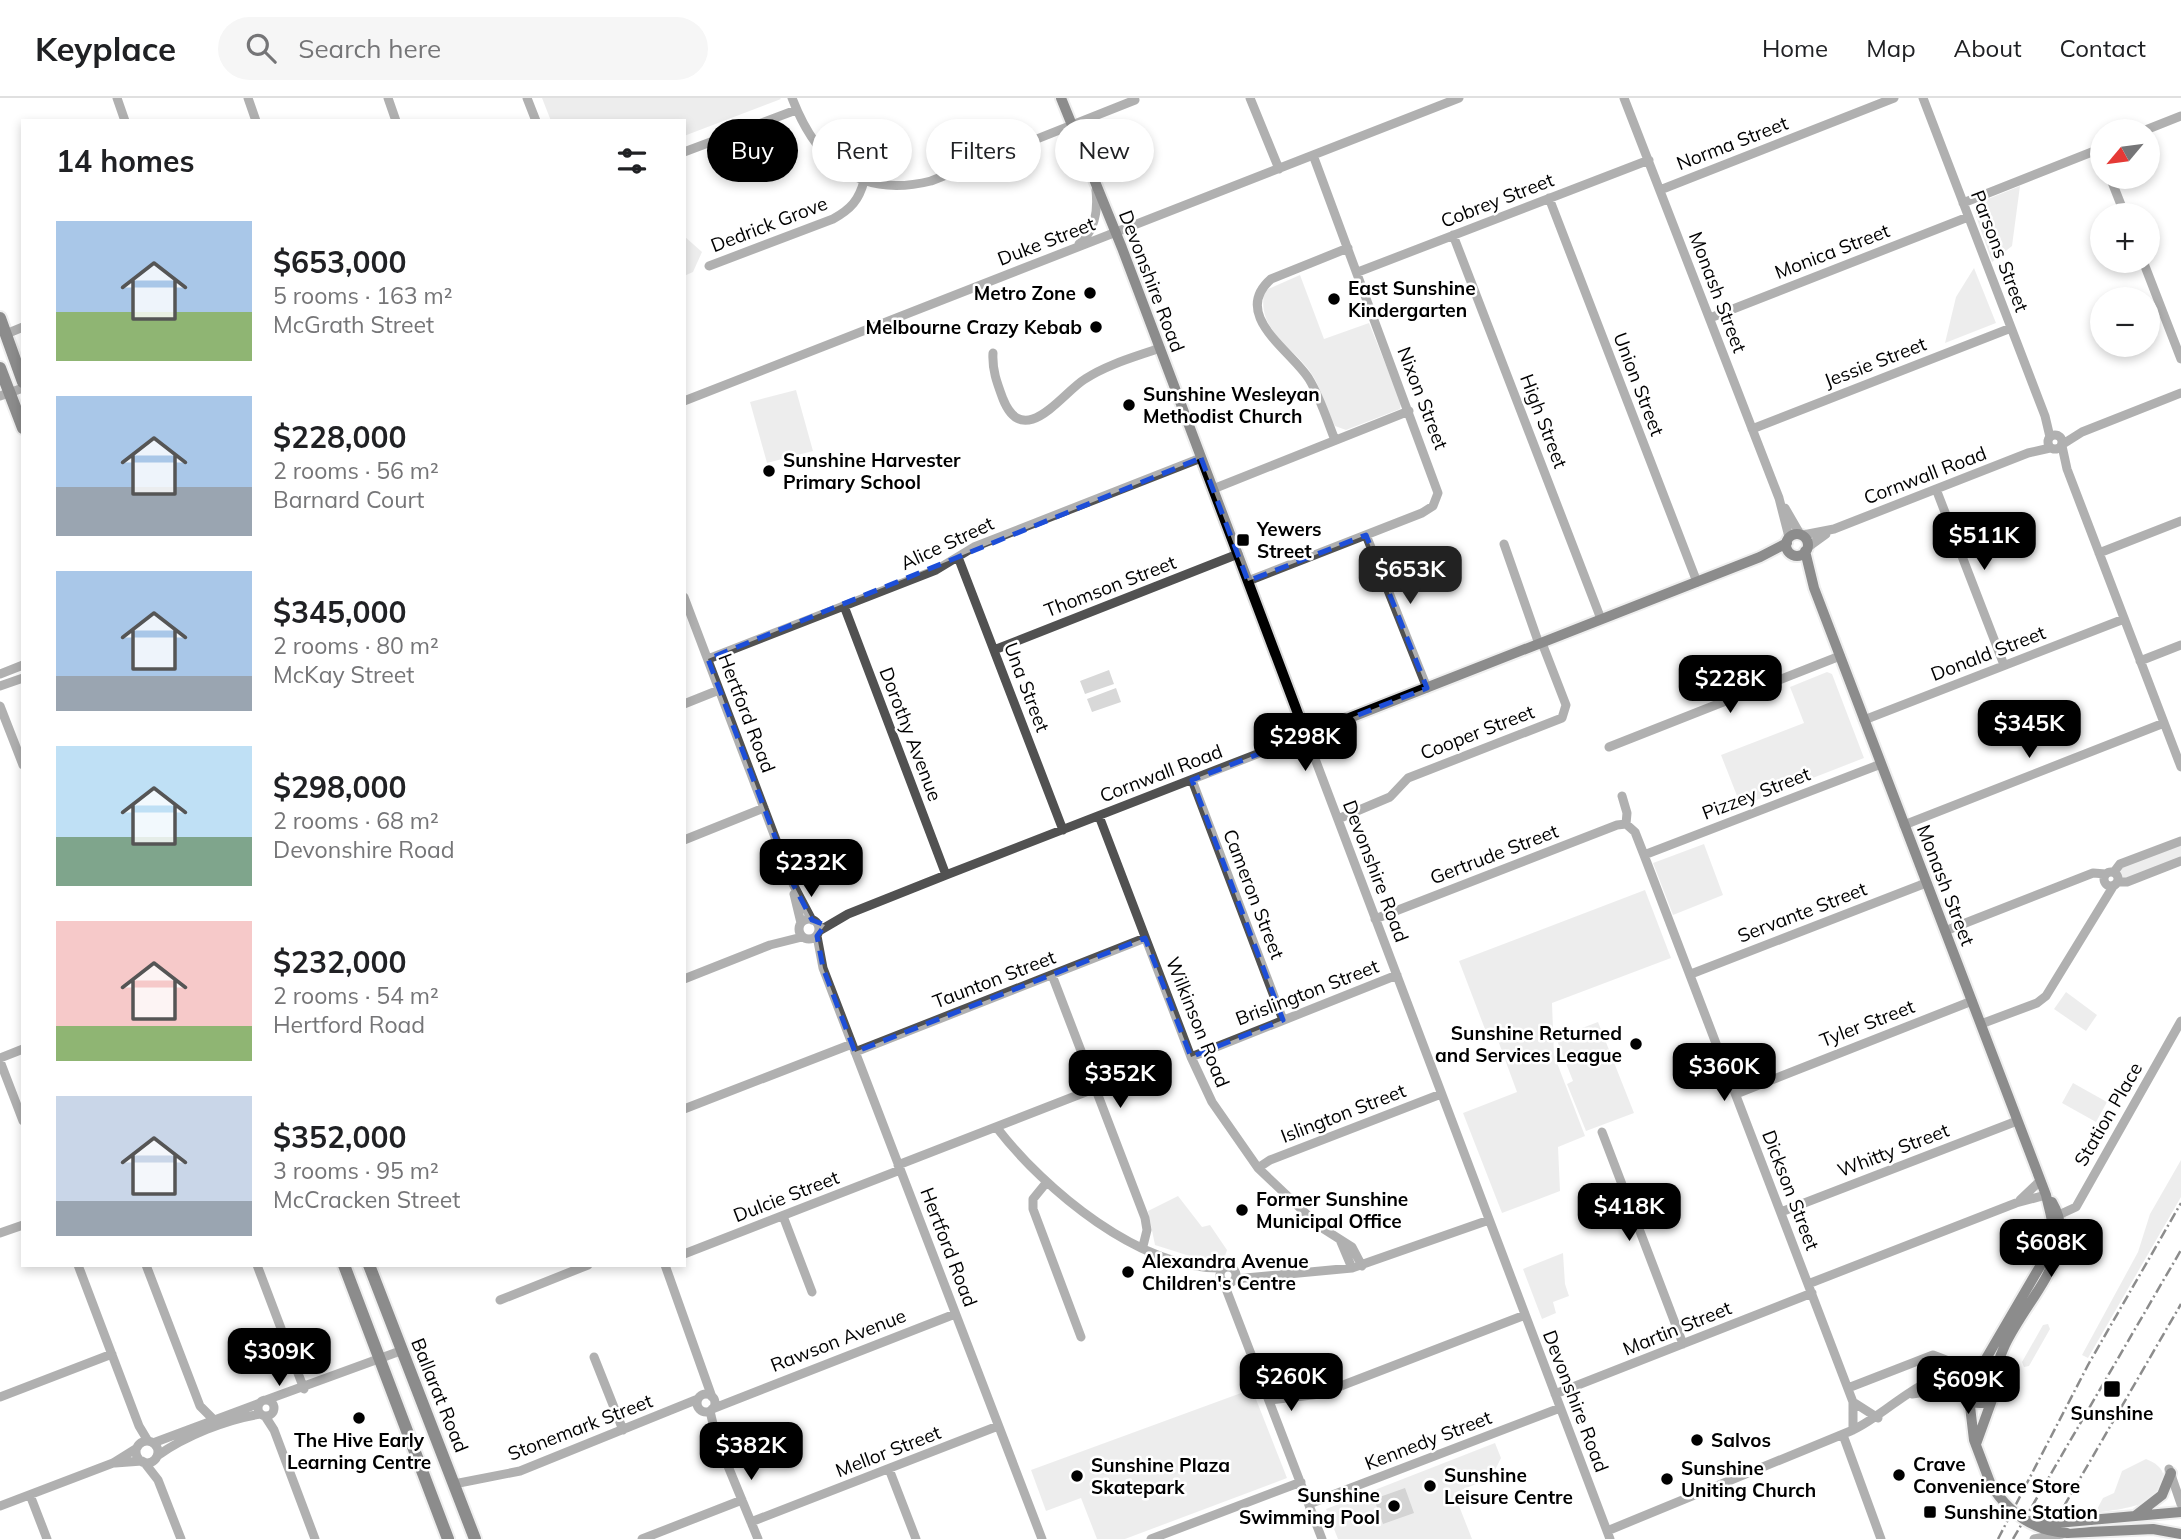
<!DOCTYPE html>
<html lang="en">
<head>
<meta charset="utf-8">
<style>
  body { margin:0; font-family:Mulish,sans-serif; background:#f6f6f6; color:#202124; height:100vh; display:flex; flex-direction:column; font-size:26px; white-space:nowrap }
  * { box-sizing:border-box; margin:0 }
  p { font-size:23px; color:#757577 }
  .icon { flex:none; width:38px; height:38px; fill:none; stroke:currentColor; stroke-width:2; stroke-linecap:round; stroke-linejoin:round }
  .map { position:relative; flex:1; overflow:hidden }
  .side { position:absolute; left:21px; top:21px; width:665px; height:1148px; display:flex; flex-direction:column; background:#fff; border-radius:0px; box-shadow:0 4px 10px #0003 }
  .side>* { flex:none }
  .hud { position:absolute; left:707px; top:21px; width:665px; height:63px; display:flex; gap:14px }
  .needle { width:46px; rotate:241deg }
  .buttons { position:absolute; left:2090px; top:21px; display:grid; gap:14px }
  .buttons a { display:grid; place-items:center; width:70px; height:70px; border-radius:50%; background:#fff; box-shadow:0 4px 10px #0003; font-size:35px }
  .price { position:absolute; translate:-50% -60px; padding:0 16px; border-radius:14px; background:#000; color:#fff; font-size:23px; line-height:46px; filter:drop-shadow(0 2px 4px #0008) }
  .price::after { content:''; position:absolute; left:50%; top:42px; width:21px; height:16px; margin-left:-10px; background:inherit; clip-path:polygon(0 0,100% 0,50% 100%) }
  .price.current { background:#222; color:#fff }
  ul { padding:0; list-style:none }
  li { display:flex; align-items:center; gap:21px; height:175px; padding:0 35px }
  li span { display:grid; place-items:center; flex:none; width:196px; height:140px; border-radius:0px; color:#555 }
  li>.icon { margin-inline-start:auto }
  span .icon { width:84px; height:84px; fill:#fffc; stroke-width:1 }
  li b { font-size:30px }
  h2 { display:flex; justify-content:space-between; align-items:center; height:84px; padding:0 35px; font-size:30px }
  .chip { padding:0 24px; border-radius:32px; background:#fff; box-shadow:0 4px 10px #0003; font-size:24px; line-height:63px }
  .chip.current { background:#000; color:#fff }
  header { display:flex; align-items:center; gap:42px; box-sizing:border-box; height:98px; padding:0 35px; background:#fff; border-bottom:2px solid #e0e0e0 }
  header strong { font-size:33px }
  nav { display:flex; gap:38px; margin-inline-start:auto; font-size:24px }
  .search { width:490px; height:63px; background:#f6f6f6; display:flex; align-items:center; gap:18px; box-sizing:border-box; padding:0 24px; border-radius:38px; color:#757577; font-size:26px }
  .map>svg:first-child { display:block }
  .green { fill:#d8d8d8 }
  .water { fill:#9f9f9f }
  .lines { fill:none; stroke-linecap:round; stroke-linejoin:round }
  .major-casing { stroke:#dbdbdb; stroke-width:14 }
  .highway-casing { stroke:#dbdbdb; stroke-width:16 }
  .minor { stroke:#515151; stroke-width:9 }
  .major { stroke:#000; stroke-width:10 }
  .highway { stroke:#000; stroke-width:12 }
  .rail { stroke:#000; stroke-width:2.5; stroke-dasharray:10 3.5 2 3.5; stroke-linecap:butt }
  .major-bridge-casing { stroke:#dbdbdb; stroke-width:14; stroke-linecap:butt }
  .minor-bridge { stroke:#515151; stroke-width:9 }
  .major-bridge { stroke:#000; stroke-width:10 }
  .marked { fill:none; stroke:#1d4ed8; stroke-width:5; stroke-dasharray:14 9; stroke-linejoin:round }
  .poi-dot { fill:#000; stroke:#fff; stroke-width:2.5 }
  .labels { text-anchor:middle; stroke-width:5; stroke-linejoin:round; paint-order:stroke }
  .street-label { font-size:19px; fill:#000; stroke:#fff }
  .poi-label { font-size:19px; font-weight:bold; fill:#000; stroke:#fff; text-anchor:start }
</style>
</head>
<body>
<header>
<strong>Keyplace</strong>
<div class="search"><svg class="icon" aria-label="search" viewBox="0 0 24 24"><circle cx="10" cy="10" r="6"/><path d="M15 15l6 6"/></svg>Search here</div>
<nav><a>Home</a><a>Map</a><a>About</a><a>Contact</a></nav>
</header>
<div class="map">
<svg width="2181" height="1441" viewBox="0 0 2181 1441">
  <rect width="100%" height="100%" fill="#fff"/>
  <path class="green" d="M542,0H780L781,1L684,38V23H551Z
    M2020,88L2012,148L1992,164L1974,112L1978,105Z
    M684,138L702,154L693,174L684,178Z
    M1974,170L1996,225L1945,245L1956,199Z
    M1300,177L1324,241L1369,225L1401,305L1400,311L1346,332L1335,328C1326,312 1322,293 1313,278C1296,250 1257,234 1264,196L1268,191Z
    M796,292L813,353L767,365L750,304Z
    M1109,572L1114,586L1085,596L1080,583Z
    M1827,574L1832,576L1864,660L1741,708L1721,657L1804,625L1790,589Z
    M1116,590L1121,604L1092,614L1087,601Z
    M2181,745V760L2121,783L2118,773L2120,769Z
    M1704,746L1723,797L1673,817L1653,765Z
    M1645,792L1671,860L1552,905L1554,957L1585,1038L1558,1049L1560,1093L1502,1115L1463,1015L1517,994L1496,937L1488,939L1459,863Z
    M2066,894L2097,917L2086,933L2054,911Z
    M1598,924L1634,1015L1586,1033L1567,986L1573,983L1556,940Z
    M2073,985L2107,1004L2096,1024L2062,1005Z
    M2181,1062V1099L2088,1260L2082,1257L2138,1154L2150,1116Z
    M1178,1098L1202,1129L1210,1127L1227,1152L1223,1164L1215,1166L1155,1147L1148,1113Z
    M1563,1155L1565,1186L1569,1198L1553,1204L1556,1215L1542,1221L1523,1171Z
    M2048,1226L2050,1231L2029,1268L2024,1269L2022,1264L2043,1227Z
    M1252,1291L1287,1380L1125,1441H1097L1081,1400L1046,1413L1031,1372Z
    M1495,1345L1501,1360L1491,1380L1454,1395L1472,1441H1338L1326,1411Z
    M2146,1361C2155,1365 2163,1369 2164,1380C2166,1409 2115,1411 2095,1415L2103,1400L2114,1395L2122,1373Z"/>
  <path class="water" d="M1405,1390L1414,1415L1383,1426L1374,1401Z"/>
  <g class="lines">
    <defs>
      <path id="major" d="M1061,0L1122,150L1306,637L1760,459L1787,445
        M1786 447a11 11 0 1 1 22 0a11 11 0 1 1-22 0Z
        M1805,453L1814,490L2046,1097C2050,1116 2058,1134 2049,1153L1977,1276
        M1965 1290a15 15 0 1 1 30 0a15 15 0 1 1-30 0Z
        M1995,1288C1993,1223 2089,1166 2052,1104
        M1969,1300L1974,1342L1991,1387
        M1976,1346L1993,1299
        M2135,1418L2162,1397L2171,1375
        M2090,1422L2181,1414
        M2067,1435L2153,1431L2181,1436"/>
      <path id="highway" d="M0,220L23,284
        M0,270L23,330
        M344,1167L448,1441
        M369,1167L475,1441"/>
    </defs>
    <use href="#major" class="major-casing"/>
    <use href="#highway" class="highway-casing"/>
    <path class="minor" d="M117,0L125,23
      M248,0L256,23
      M388,0L396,23
      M527,0L536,23
      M792,0C817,65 859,101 931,83L1135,2
      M1250,0L1279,71
      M1624,0L1779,400L1789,439
      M1923,0L2045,318L2050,339
      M2143,33L2181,18
      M684,54L796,12
      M2110,79L2125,117
      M1660,92L1894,0
      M1549,100L1697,484
      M1963,105L2102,50
      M1453,137L1601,521
      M1079,146C1096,132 1098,112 1096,92
      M2143,163L2181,261
      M709,168L833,121C851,111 859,102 864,83
      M1358,174L1649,62
      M1710,220L1968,119
      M6,236L23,229
      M993,255C992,272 997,285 1003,301C1024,353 1062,295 1085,281C1108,266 1135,259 1160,250
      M0,298L23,290
      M684,303L1459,0
      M1752,331L2011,230
      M2048 344a7 7 0 1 1 14 0a7 7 0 1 1-14 0Z
      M1335,342C1327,322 1320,299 1309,281C1292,253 1230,217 1271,181L1348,150
      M2063,346L2082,334L2181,295
      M2062,348L2067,371L2181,669
      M1213,391L1409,313
      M1936,391L2004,567
      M1785,410L1800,436
      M1366,437L1427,590
      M1803,437L1834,431L2028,355L2050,350
      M1504,446L1539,546
      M1808,449L1826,436
      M2099,455L2181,423
      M958,459L1063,732
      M1248,483L1422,415L1433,408L1438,395L1313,57
      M684,499L792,784L812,822
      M844,508L946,777
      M994,552L1238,456
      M708,561L936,472L974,449L1201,360
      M2140,563L2181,547
      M0,576L23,567
      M0,588L23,580
      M684,606L719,592
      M0,608L23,667
      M1864,622L2124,521
      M1609,649L1840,558
      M1192,682L1283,922
      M1622,698L1627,715L1626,726L1635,734L1644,757L1853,1304V1332
      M1099,718L1191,959L1212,1004L1258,1070L1319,1128L1352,1149L1362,1168
      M1338,721L1390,699L1408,680L1562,620L1566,607L1542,545
      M1904,727L2164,625
      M684,742L764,710
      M1644,757L1881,666
      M2104 781a7 7 0 1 1 14 0a7 7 0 1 1-14 0Z
      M2114,774L2120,766L2181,743
      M2117,784H2127L2181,763
      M794,796L801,825
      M799 831a10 10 0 1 1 20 0a10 10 0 1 1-20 0Z
      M1375,821L1617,727L1626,726
      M819,833L848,816L946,777L1306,637L1610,1441
      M1945,833L2093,775L2106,776
      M817,838L823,870L1042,1441
      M1691,876L1926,785
      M1052,877L1145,1120L1147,1132L1143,1148
      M684,881L770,847L802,839
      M1981,926L2037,905L2046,898L2114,787
      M855,954L1145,840
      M1191,959L1397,877
      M0,960L23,951
      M0,963L23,1023
      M1736,996L1972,903
      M684,1011L852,946
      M997,1030C1045,1092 1140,1172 1223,1170
      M1602,1034L1683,1246
      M898,1067L1096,990
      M1258,1070L1270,1062L1441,996
      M1046,1085L1033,1101V1111L1081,1239
      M2020,1102L2040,1083
      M1781,1114L2017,1023
      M783,1118L812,1194
      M2052,1120L2076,1109L2181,923
      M0,1135L23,1127
      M1341,1144L1352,1170
      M684,1156L900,1072
      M78,1167L139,1328L148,1343
      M146,1167L200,1308L213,1321
      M257,1167L304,1291
      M665,1167L712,1299
      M1220 1177a8 8 0 1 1 16 0a8 8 0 1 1-16 0Z
      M1235,1181L1352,1170L1489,1122
      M1223,1183L1322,1441
      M1808,1186L2016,1105L2046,1097
      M500,1202L588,1167
      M594,1259L623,1332
      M1848,1290L1933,1257L1946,1262
      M1555,1296L1812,1195
      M1912,1296L1940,1292L1966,1297
      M697 1305a9 9 0 1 1 18 0a9 9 0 1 1-18 0Z
      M0,1299L112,1256
      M266,1302L403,1252
      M1270,1302L1320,1296L1525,1217
      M258 1310a8 8 0 1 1 16 0a8 8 0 1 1-16 0Z
      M1853,1304L1878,1320
      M712,1311L955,1216
      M710,1313L716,1339L758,1441
      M265,1318L274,1332L315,1441
      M1843,1337L1881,1441
      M136 1354a11 11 0 1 1 22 0a11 11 0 1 1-22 0Z
      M153,1345L260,1305
      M157,1358C185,1338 227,1321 261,1316
      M144,1364L158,1382L181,1441
      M115,1365L142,1363
      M889,1371L916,1441
      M2169,1371L2181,1406
      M454,1386L520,1373L698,1301
      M30,1397L47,1441
      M1309,1406L1560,1310
      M0,1408L113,1365L137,1350
      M751,1424L998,1328
      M1607,1433L1853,1332C1893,1313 1927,1267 1976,1276
      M642,1441L742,1402
      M1151,1441L1301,1384"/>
    <use href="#major" class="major"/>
    <use href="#highway" class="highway"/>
    <path class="rail" d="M1998,1441L2088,1267L2181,1105
      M2013,1441L2181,1152
      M2045,1441L2181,1206"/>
    <defs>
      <path id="major-bridge" d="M1991,1387C2009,1415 2033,1433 2067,1435
        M2031,1423L2057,1425L2090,1422"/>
    </defs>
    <use href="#major-bridge" class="major-bridge-casing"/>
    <path class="minor-bridge" d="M2034,1441L2062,1436"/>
    <use href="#major-bridge" class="major-bridge"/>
  </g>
  <path d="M0 0H2181V1441H0ZM1201,360L1248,483L1366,437L1427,590L1192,682L1283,922L1191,959L1145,840L855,954L823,870L817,838L825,827L812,822L792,784L708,561Z" fill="#fff" fill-opacity=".55" fill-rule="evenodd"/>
  <path class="marked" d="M1201,360L1248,483L1366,437L1427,590L1192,682L1283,922L1191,959L1145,840L855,954L823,870L817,838L825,827L812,822L792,784L708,561Z"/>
  <g class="poi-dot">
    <circle cx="1090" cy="195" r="7"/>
    <circle cx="1334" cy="201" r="7"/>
    <circle cx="1096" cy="229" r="7"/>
    <circle cx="1129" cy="307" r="7"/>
    <circle cx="769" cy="373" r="7"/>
    <rect x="1236" y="435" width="14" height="14" rx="3.5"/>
    <circle cx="1636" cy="946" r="7"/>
    <circle cx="1242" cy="1112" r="7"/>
    <circle cx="1128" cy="1174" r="7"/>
    <rect x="2103" y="1282" width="18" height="18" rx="3.5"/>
    <circle cx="359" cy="1320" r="7"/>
    <circle cx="1697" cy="1342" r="7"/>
    <circle cx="1899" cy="1377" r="7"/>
    <circle cx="1077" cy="1378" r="7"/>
    <circle cx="1667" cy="1381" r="7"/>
    <circle cx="1430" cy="1388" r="7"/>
    <circle cx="1394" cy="1408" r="7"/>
    <rect x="1923" y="1407" width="14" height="14" rx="3.5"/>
  </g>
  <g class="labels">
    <g class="street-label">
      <text transform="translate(1732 45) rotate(-21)" y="7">Norma Street</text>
      <text transform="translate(1497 102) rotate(-21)" y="7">Cobrey Street</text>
      <text transform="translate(769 126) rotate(-21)" y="7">Dedrick Grove</text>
      <text transform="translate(1046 143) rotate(-21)" y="7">Duke Street</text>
      <text transform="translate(1832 153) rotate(-21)" y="7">Monica Street</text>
      <text transform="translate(2000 153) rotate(69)" y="7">Parsons Street</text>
      <text transform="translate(1152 183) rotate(69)" y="7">Devonshire Road</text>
      <text transform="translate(1718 194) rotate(69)" y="7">Monash Street</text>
      <text transform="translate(1875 264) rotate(-21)" y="7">Jessie Street</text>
      <text transform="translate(1639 286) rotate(69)" y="7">Union Street</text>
      <text transform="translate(1423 300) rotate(69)" y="7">Nixon Street</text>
      <text transform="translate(1544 323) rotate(69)" y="7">High Street</text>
      <text transform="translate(1925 377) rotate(-21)" y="7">Cornwall Road</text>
      <text transform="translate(947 445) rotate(-25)" y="7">Alice Street</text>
      <text transform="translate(1110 488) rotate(-21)" y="7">Thomson Street</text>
      <text transform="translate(1988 555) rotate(-21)" y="7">Donald Street</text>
      <text transform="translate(1027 589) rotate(69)" y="7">Una Street</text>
      <text transform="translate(747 615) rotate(69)" y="7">Hertford Road</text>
      <text transform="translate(1477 634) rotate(-21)" y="7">Cooper Street</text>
      <text transform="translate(911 636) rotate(69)" y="7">Dorothy Avenue</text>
      <text transform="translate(1161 675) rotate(-21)" y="7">Cornwall Road</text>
      <text transform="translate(1756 695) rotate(-21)" y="7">Pizzey Street</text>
      <text transform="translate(1494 756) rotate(-21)" y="7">Gertrude Street</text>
      <text transform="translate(1376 773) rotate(69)" y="7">Devonshire Road</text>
      <text transform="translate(1946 787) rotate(69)" y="7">Monash Street</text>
      <text transform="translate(1254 796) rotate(69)" y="7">Cameron Street</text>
      <text transform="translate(1802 814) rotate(-21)" y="7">Servante Street</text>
      <text transform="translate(994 881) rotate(-21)" y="7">Taunton Street</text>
      <text transform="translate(1307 894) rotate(-21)" y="7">Brislington Street</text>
      <text transform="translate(1198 924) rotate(68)" y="7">Wilkinson Road</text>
      <text transform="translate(1867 925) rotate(-21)" y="7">Tyler Street</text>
      <text transform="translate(1343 1015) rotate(-21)" y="7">Islington Street</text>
      <text transform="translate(2108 1016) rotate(-60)" y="7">Station Place</text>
      <text transform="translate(1893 1052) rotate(-21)" y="7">Whitty Street</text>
      <text transform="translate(1791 1092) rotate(69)" y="7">Dickson Street</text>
      <text transform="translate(786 1098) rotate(-21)" y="7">Dulcie Street</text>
      <text transform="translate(949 1149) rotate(69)" y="7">Hertford Road</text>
      <text transform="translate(1677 1230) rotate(-22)" y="7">Martin Street</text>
      <text transform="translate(838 1242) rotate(-21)" y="7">Rawson Avenue</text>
      <text transform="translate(440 1297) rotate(68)" y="7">Ballarat Road</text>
      <text transform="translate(1576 1303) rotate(69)" y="7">Devonshire Road</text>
      <text transform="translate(580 1329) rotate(-21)" y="7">Stonemark Street</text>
      <text transform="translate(1428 1342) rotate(-21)" y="7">Kennedy Street</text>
      <text transform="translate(888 1353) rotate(-21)" y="7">Mellor Street</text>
    </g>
    <g class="poi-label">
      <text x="1348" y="197">East Sunshine<tspan x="1348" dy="22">Kindergarten</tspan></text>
      <text x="1076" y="202" text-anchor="end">Metro Zone</text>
      <text x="1082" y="236" text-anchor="end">Melbourne Crazy Kebab</text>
      <text x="1143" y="303">Sunshine Wesleyan<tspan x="1143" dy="22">Methodist Church</tspan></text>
      <text x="783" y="369">Sunshine Harvester<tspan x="783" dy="22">Primary School</tspan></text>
      <text x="1257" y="438">Yewers<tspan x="1257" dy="22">Street</tspan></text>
      <text x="1622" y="942" text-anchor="end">Sunshine Returned<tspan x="1622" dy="22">and Services League</tspan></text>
      <text x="1256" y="1108">Former Sunshine<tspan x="1256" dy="22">Municipal Office</tspan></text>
      <text x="1142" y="1170">Alexandra Avenue<tspan x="1142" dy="22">Children's Centre</tspan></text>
      <text x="2112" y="1322" text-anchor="middle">Sunshine</text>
      <text x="359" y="1349" text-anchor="middle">The Hive Early<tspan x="359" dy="22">Learning Centre</tspan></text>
      <text x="1711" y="1349">Salvos</text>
      <text x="1913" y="1373">Crave<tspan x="1913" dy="22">Convenience Store</tspan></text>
      <text x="1091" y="1374">Sunshine Plaza<tspan x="1091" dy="22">Skatepark</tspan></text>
      <text x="1681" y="1377">Sunshine<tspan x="1681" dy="22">Uniting Church</tspan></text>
      <text x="1444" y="1384">Sunshine<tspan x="1444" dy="22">Leisure Centre</tspan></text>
      <text x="1380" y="1404" text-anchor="end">Sunshine<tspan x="1380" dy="22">Swimming Pool</tspan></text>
      <text x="1944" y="1421">Sunshine Station</text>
    </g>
  </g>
</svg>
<div class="buttons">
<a><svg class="needle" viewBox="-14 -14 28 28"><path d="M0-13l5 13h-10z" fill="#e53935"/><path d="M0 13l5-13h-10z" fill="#757577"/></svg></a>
<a>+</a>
<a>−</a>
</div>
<b class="price" style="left:1984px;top:474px">$511K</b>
<b class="price current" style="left:1410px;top:508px">$653K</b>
<b class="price" style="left:1730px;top:617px">$228K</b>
<b class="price" style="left:2029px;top:662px">$345K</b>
<b class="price" style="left:1305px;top:675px">$298K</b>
<b class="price" style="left:811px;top:801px">$232K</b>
<b class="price" style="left:1724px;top:1005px">$360K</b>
<b class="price" style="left:1120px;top:1012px">$352K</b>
<b class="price" style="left:1629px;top:1145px">$418K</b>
<b class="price" style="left:2051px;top:1181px">$608K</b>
<b class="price" style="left:279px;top:1290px">$309K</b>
<b class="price" style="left:1291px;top:1315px">$260K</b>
<b class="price" style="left:1968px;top:1318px">$609K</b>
<b class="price" style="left:751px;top:1384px">$382K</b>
<div class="hud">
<a class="chip current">Buy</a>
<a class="chip">Rent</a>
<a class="chip">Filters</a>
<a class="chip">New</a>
</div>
<section class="side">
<h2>14 homes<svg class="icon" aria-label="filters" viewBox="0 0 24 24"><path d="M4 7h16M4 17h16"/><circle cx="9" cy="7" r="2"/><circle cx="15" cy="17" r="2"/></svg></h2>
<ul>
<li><span style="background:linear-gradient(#a9c7e8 65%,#8fb573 0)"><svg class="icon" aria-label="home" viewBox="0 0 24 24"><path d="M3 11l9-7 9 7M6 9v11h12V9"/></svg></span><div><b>$653,000</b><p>5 rooms · 163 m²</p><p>McGrath Street</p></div></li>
<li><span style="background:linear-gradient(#a9c7e8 65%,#9aa5b1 0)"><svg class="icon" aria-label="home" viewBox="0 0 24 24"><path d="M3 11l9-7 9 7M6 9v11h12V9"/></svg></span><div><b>$228,000</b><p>2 rooms · 56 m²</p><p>Barnard Court</p></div></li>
<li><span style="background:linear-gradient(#a9c7e8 75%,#9aa5b1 0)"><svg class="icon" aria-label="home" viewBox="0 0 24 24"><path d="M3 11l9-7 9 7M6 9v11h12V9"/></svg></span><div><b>$345,000</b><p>2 rooms · 80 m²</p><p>McKay Street</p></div></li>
<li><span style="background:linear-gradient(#bfe0f5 65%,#7fa58c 0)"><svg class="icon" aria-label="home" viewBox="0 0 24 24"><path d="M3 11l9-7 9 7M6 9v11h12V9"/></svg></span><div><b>$298,000</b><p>2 rooms · 68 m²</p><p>Devonshire Road</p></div></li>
<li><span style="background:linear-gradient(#f6c9c9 75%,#8fb573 0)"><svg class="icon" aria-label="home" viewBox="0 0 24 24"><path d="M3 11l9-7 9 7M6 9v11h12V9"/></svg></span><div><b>$232,000</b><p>2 rooms · 54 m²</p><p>Hertford Road</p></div></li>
<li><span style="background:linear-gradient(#c9d6e8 75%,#9aa5b1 0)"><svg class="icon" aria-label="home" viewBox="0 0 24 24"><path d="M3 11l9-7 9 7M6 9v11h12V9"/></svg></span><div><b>$352,000</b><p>3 rooms · 95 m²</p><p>McCracken Street</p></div></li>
</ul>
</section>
</div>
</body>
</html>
